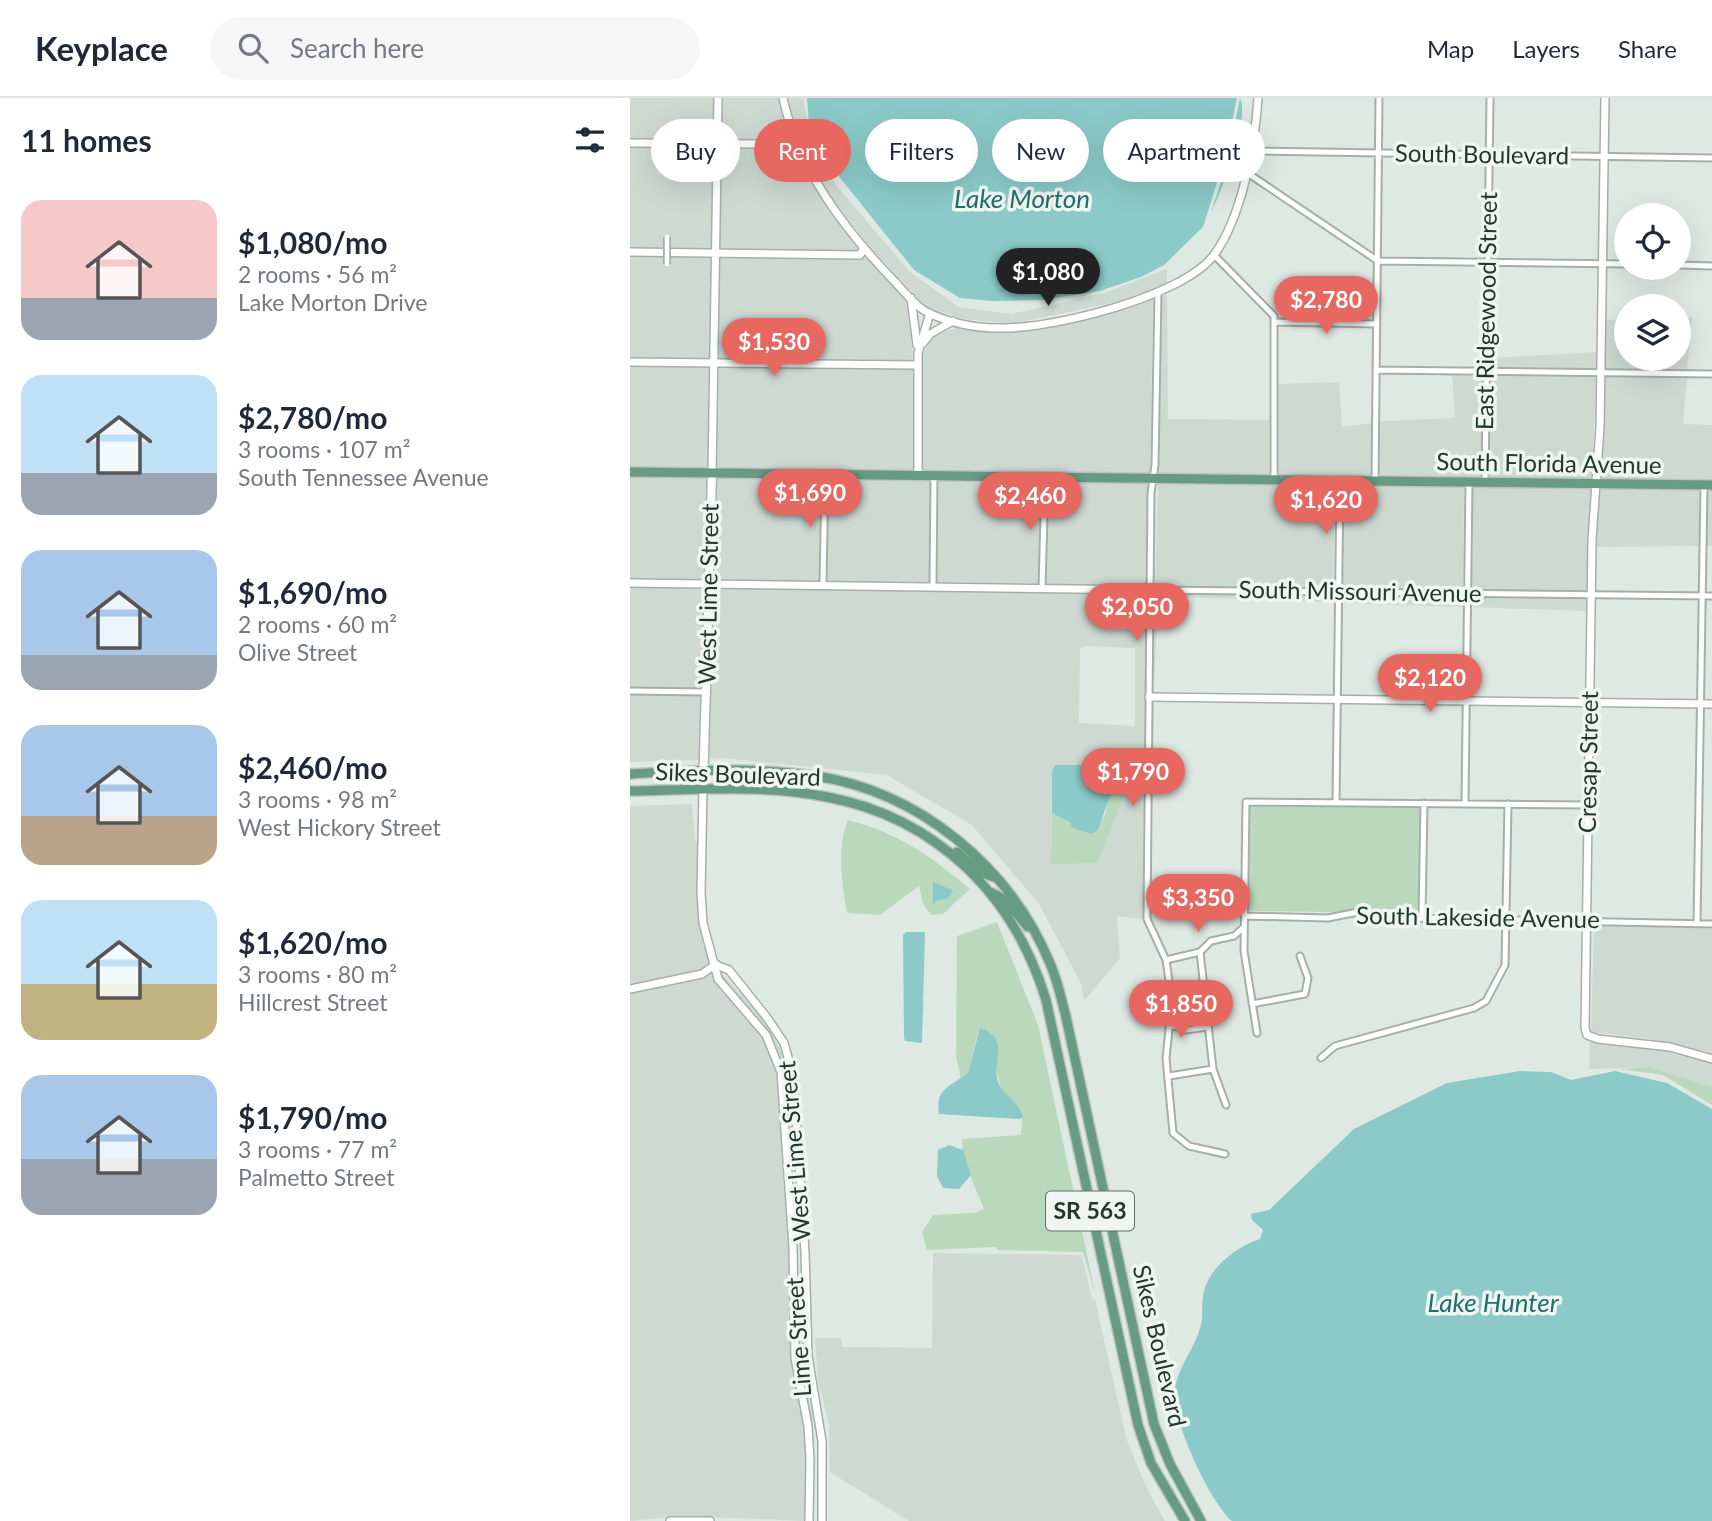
<!DOCTYPE html>
<html lang="en">
<head>
<meta charset="utf-8">
<style>
  body { margin:0; font-family:Lato,sans-serif; background:#f6f6f7; color:#1f2937; height:100vh; display:flex; flex-direction:column; font-size:26px; white-space:nowrap }
  * { box-sizing:border-box; margin:0 }
  p { font-size:23px; color:#747a83 }
  .icon { flex:none; width:38px; height:38px; fill:none; stroke:currentColor; stroke-width:2; stroke-linecap:round; stroke-linejoin:round }
  .map { position:relative; flex:1; overflow:hidden }
  .panel { display:flex; flex-direction:column; background:#fff; width:630px }
  .panel>* { flex:none }
  .top-card { position:absolute; left:21px; top:21px; width:665px; height:63px; display:flex; gap:14px }
  .fabs { position:absolute; left:984px; top:105px; display:grid; gap:14px }
  .fabs a { display:grid; place-items:center; width:77px; height:77px; border-radius:50%; background:#fff; box-shadow:0 7px 28px #0002; font-size:35px }
  .price { position:absolute; translate:-50% -60px; padding:0 16px; border-radius:24px; background:#e66861; color:#fff; font-size:23px; line-height:46px; filter:drop-shadow(0 2px 4px #0008) }
  .price::after { content:''; position:absolute; left:50%; top:42px; width:21px; height:16px; margin-left:-10px; background:inherit; clip-path:polygon(0 0,100% 0,50% 100%) }
  .price.active { background:#222; color:#fff }
  ul { padding:0; list-style:none }
  li { display:flex; align-items:center; gap:21px; height:175px; padding:0 21px }
  li span { display:grid; place-items:center; flex:none; width:196px; height:140px; border-radius:21px; color:#555 }
  li>.icon { margin-inline-start:auto }
  span .icon { width:84px; height:84px; fill:#fffc; stroke-width:1 }
  li b { font-size:30px }
  h2 { display:flex; justify-content:space-between; align-items:center; height:84px; padding:0 21px; font-size:30px }
  .pill { padding:0 24px; border-radius:32px; background:#fff; box-shadow:0 7px 28px #0002; font-size:24px; line-height:63px }
  .pill.active { background:#e66861; color:#fff }
  header { display:flex; align-items:center; gap:42px; box-sizing:border-box; height:98px; padding:0 35px; background:#fff; border-bottom:2px solid #e0e1e3 }
  header strong { font-size:33px }
  nav { display:flex; gap:38px; margin-inline-start:auto; font-size:24px }
  .search { width:490px; height:63px; background:#f6f6f7; display:flex; align-items:center; gap:18px; box-sizing:border-box; padding:0 24px; border-radius:38px; color:#747a83; font-size:26px }
  main { display:flex; flex:1; min-height:0 }
  .map>svg:first-child { display:block }
  .built { fill:#ced9d2; fill-rule:evenodd }
  .green { fill:#bad9bc }
  .water { fill:#8bcac8 }
  .lines { fill:none; stroke-linecap:round; stroke-linejoin:round }
  .minor-casing { stroke:#a3b0a9; stroke-width:9 }
  .tertiary-casing { stroke:#a3b0a9; stroke-width:10 }
  .secondary-casing { stroke:#a2b7ab; stroke-width:11 }
  .primary-casing { stroke:#bdc3c0; stroke-width:12 }
  .minor { stroke:#fff; stroke-width:5 }
  .tertiary { stroke:#fff; stroke-width:7 }
  .secondary { stroke:#fff; stroke-width:8 }
  .primary { stroke:#679b84; stroke-width:9 }
  .pedestrian-bridge-casing { stroke:#a3b0a9; stroke-width:8; stroke-linecap:butt }
  .pedestrian-bridge { stroke:#fff; stroke-width:4.5 }
  .labels { text-anchor:middle; stroke-width:7; stroke-linejoin:round; paint-order:stroke }
  .shield { fill:#eff6f1; stroke:#607168; stroke-width:2 }
  .shield-label { font-size:23px; font-weight:bold; fill:#22382d }
  .street-label { font-size:24px; fill:#22382d; stroke:#eff6f1 }
  .water-label { font-size:26px; font-style:italic; fill:#226e6c; stroke:#eff6f1 }
</style>
</head>
<body>
<header>
<strong>Keyplace</strong>
<div class="search"><svg class="icon" aria-label="search" viewBox="0 0 24 24"><circle cx="10" cy="10" r="6"/><path d="M15 15l6 6"/></svg>Search here</div>
<nav><a>Map</a><a>Layers</a><a>Share</a></nav>
</header>
<main>
<section class="panel">
<h2>11 homes<svg class="icon" aria-label="filters" viewBox="0 0 24 24"><path d="M4 7h16M4 17h16"/><circle cx="9" cy="7" r="2"/><circle cx="15" cy="17" r="2"/></svg></h2>
<ul>
<li><span style="background:linear-gradient(#f6c9c9 70%,#9aa5b1 0)"><svg class="icon" aria-label="home" viewBox="0 0 24 24"><path d="M3 11l9-7 9 7M6 9v11h12V9"/></svg></span><div><b>$1,080/mo</b><p>2 rooms · 56 m²</p><p>Lake Morton Drive</p></div></li>
<li><span style="background:linear-gradient(#bfe0f5 70%,#9aa5b1 0)"><svg class="icon" aria-label="home" viewBox="0 0 24 24"><path d="M3 11l9-7 9 7M6 9v11h12V9"/></svg></span><div><b>$2,780/mo</b><p>3 rooms · 107 m²</p><p>South Tennessee Avenue</p></div></li>
<li><span style="background:linear-gradient(#a9c7e8 75%,#9aa5b1 0)"><svg class="icon" aria-label="home" viewBox="0 0 24 24"><path d="M3 11l9-7 9 7M6 9v11h12V9"/></svg></span><div><b>$1,690/mo</b><p>2 rooms · 60 m²</p><p>Olive Street</p></div></li>
<li><span style="background:linear-gradient(#a9c7e8 65%,#b9a48a 0)"><svg class="icon" aria-label="home" viewBox="0 0 24 24"><path d="M3 11l9-7 9 7M6 9v11h12V9"/></svg></span><div><b>$2,460/mo</b><p>3 rooms · 98 m²</p><p>West Hickory Street</p></div></li>
<li><span style="background:linear-gradient(#bfe0f5 60%,#c2b280 0)"><svg class="icon" aria-label="home" viewBox="0 0 24 24"><path d="M3 11l9-7 9 7M6 9v11h12V9"/></svg></span><div><b>$1,620/mo</b><p>3 rooms · 80 m²</p><p>Hillcrest Street</p></div></li>
<li><span style="background:linear-gradient(#a9c7e8 60%,#9aa5b1 0)"><svg class="icon" aria-label="home" viewBox="0 0 24 24"><path d="M3 11l9-7 9 7M6 9v11h12V9"/></svg></span><div><b>$1,790/mo</b><p>3 rooms · 77 m²</p><p>Palmetto Street</p></div></li>
</ul>
</section>
<div class="map">
<svg width="1082" height="1423" viewBox="0 0 1082 1423">
  <rect width="100%" height="100%" fill="#dfe9e3"/>
  <path class="built" d="M0,0H84V41H0Z
    M92,0H149L160,39L92,42Z
    M157,0H173L182,44L206,87L281,175L329,209L382,216L471,196L537,171V187L486,204L383,226L334,221L296,209L240,149L196,93L170,40Z
    M163,46L189,96L229,150L227,153L89,151L92,49H153Z
    M0,48L83,49L81,151L0,150Z
    M235,156L277,202L283,263L89,261V158L230,161Z
    M0,158H81L80,261L0,260Z
    M537,196L538,321L639,322V379L529,377L532,198Z
    M523,201L520,377L292,374V258L302,239L331,228L366,234L412,229Z
    M1048,219L1062,220L1057,272L975,271L976,222L996,221V261H1048Z
    M967,254L966,271L861,270V260Z
    M0,268L80,269L78,372L0,370Z
    M89,269L283,270L284,374L87,372Z
    M822,277L852,278L851,381L749,379L750,323L825,320Z
    M860,278H966L962,382L860,381Z
    M975,278L1057,280L1053,326L1082,327V383L970,382Z
    M709,284L712,329L741,325V379H648V286Z
    M0,378L78,379L75,481H0Z
    M86,380H190L189,483L83,481Z
    M199,380L300,382L299,484L197,483Z
    M308,382L410,383L408,486L307,484Z
    M419,384L519,385L517,488L416,486Z
    M528,385L705,386L703,491L525,488Z
    M714,386L834,388L833,492L711,491Z
    M843,388L961,390L957,492H842Z
    M969,390L1069,391V448L966,449Z
    M1078,391H1082V448H1077Z
    M0,489H75L73,590H0Z
    M83,489L516,495L513,821L487,818L490,860L454,903L451,885L409,806L342,727L257,677L93,660L79,661ZM454,548L505,550V628L449,625L450,551ZM493,667L468,765H421L422,673Z
    M525,495L702,498V504L529,498L523,596Z
    M711,498L833,499V509L711,505Z
    M842,499L957,500V513L842,509Z
    M0,597H72L70,662L0,664Z
    M62,706L65,743H68L69,825L81,865L71,872L0,887V708Z
    M964,826L1082,831V957L1021,941L961,934Z
    M83,873L85,883L132,939L146,975L158,1149L161,1260L174,1328L176,1362L175,1423L49,1418L0,1423V895L73,879Z
    M91,874L135,923L152,954L159,977L173,1258L183,1320V1336L169,1259L167,1149L153,966L139,935L92,880Z
    M960,942L1020,949L1082,966V989L1019,969L959,971Z
    M303,1155L452,1157L462,1201L465,1202L497,1343L519,1395L535,1423H279L200,1374L199,1326L188,1282L185,1240H211L212,1249L302,1250Z"/>
  <path class="green" d="M473,667H493L494,695L468,765L421,766L422,715L441,724L442,730L461,736C479,722 480,699 478,678L482,676Z
    M619,709H790L788,815L618,813Z
    M218,722C267,734 302,759 340,791L313,816L301,817L293,806L289,788L250,817L217,815C212,784 206,752 218,722Z
    M367,824L408,927L466,1199L453,1154L368,1152L365,1149L297,1152L292,1134L303,1117L344,1115L354,1111L333,1060L332,1041L391,1037L392,1019L371,990L366,970L348,935L338,975L331,981L326,958L327,838Z
    M1019,969L1082,989V1007L1033,977L990,971Z"/>
  <path class="water" d="M177,0H607L594,62L573,129L534,167L511,179L470,193L412,202L362,203L330,200L284,172L195,61L179,26Z
    M610,0C620,19 592,93 581,114L598,63Z
    M425,667H473L482,676L478,678L481,695L468,732L461,736L442,730L440,724L422,715V673Z
    M303,783L323,793L317,801L307,802L303,807Z
    M276,834H295L292,945L275,943L274,939L273,837Z
    M350,930C384,942 358,967 370,988C377,1000 389,1004 393,1019L390,1021L309,1016C305,990 320,989 338,975Z
    M890,973L921,974L941,982L985,973L1037,985L1082,1011V1423H602C579,1403 540,1319 545,1289C550,1265 565,1250 570,1230C574,1219 571,1209 573,1198C577,1171 605,1149 630,1141L633,1132L622,1122L621,1116L639,1112L724,1031L817,985Z
    M319,1047L333,1052L341,1077L329,1091L313,1090L307,1078L308,1052Z"/>
  <g class="lines">
    <defs>
      <path id="minor" d="M621,53L1082,60
        M616,74L748,163L996,166
        M584,157L644,218V383
        M1048,167L1082,168
        M528,195L525,367L521,395L517,821L536,862L542,903L536,960L543,1035L559,1048L595,1056
        M644,224L747,226
        M746,272L1082,276
        M745,383L749,0
        M855,385L860,0
        M193,486L195,377
        M303,488L304,378
        M412,490L415,380
        M521,492L1082,498
        M0,593L77,594
        M706,705L710,383
        M835,705L839,384
        M614,818L698,820L728,814L781,820L1082,826
        M792,819L794,705
        M1067,826L1074,387
        M570,854L583,971L596,1007
        M536,862L570,854L581,843L604,838L614,829
        M622,906L675,896L678,880L670,858
        M540,927L556,932L577,929
        M627,935L614,853L616,704L958,707
        M691,960L705,948L844,910L856,903L875,867L878,706
        M539,978L583,971"/>
      <path id="tertiary" d="M153,0C168,71 215,132 265,184C274,193 283,206 295,213C315,224 344,230 367,230C419,232 553,199 584,157C612,119 625,47 628,0
        M975,0L970,329L962,442L955,930L957,937L968,941L1040,949L1082,961
        M0,45L142,46L166,41
        M0,154L230,157L234,150
        M281,200L287,247
        M293,245L300,236L323,223
        M0,264L287,267
        M82,376L88,0
        M288,378V255L300,215
        M0,485L521,492
        M519,599L1082,606
        M73,692L71,795L73,825L88,881L136,937L151,974L163,1149L165,1260L178,1328L180,1362L179,1423
        M86,867L99,872L138,921L154,945L163,977L175,1154L178,1258L192,1343V1423
        M0,891L72,876L86,866
        M40,1423H80"/>
      <path id="secondary" d="M73,692L82,376"/>
      <path id="primary" d="M0,374L1082,387
        M0,676C62,672 125,669 186,678C289,694 379,768 419,863C427,880 431,900 436,919L524,1326L540,1366L571,1423
        M0,693C64,692 134,686 197,699C307,720 384,797 416,902L508,1327L521,1365L555,1423
        M327,754L350,774L364,779
        M360,794L374,801L398,829"/>
    </defs>
    <use href="#minor" class="minor-casing"/>
    <use href="#tertiary" class="tertiary-casing"/>
    <use href="#secondary" class="secondary-casing"/>
    <use href="#primary" class="primary-casing"/>
    <use href="#minor" class="minor"/>
    <use href="#tertiary" class="tertiary"/>
    <use href="#secondary" class="secondary"/>
    <use href="#primary" class="primary"/>
    <defs>
      <path id="pedestrian-bridge" d="M37,139V166"/>
    </defs>
    <use href="#pedestrian-bridge" class="pedestrian-bridge-casing"/>
    <use href="#pedestrian-bridge" class="pedestrian-bridge"/>
  </g>
  <g class="labels">
    <rect class="shield" x="416" y="1093.5" width="88" height="39" rx="5"/>
    <g class="shield-label">
      <text x="460" y="1121">SR 563</text>
    </g>
    <g class="street-label">
      <text transform="translate(852 57) rotate(1)" y="8">South Boulevard</text>
      <text transform="translate(857 213) rotate(-89)" y="8">East Ridgewood Street</text>
      <text transform="translate(919 366) rotate(1)" y="8">South Florida Avenue</text>
      <text transform="translate(730 494) rotate(1)" y="8">South Missouri Avenue</text>
      <text transform="translate(79 496) rotate(-89)" y="8">West Lime Street</text>
      <text transform="translate(959 664) rotate(-89)" y="8">Cresap Street</text>
      <text transform="translate(108 677) rotate(2)" y="8">Sikes Boulevard</text>
      <text transform="translate(848 820) rotate(1)" y="8">South Lakeside Avenue</text>
      <text transform="translate(165 1053) rotate(-95)" y="8">West Lime Street</text>
      <text transform="translate(169 1239) rotate(-94)" y="8">Lime Street</text>
      <text transform="translate(529 1248) rotate(77)" y="8">Sikes Boulevard</text>
    </g>
    <g class="water-label">
      <text x="392" y="110">Lake Morton</text>
      <text x="863" y="1214">Lake Hunter</text>
    </g>
  </g>
</svg>
<div class="fabs">
<a><svg class="icon" aria-label="locate" viewBox="0 0 24 24"><circle cx="12" cy="12" r="6"/><path d="M12 2v4M12 18v4M2 12h4M18 12h4"/></svg></a>
<a><svg class="icon" aria-label="layers" viewBox="0 0 24 24"><path d="M12 4l9 5-9 5-9-5zM3 14l9 5 9-5"/></svg></a>
</div>
<b class="price active" style="left:418px;top:210px">$1,080</b>
<b class="price" style="left:696px;top:238px">$2,780</b>
<b class="price" style="left:144px;top:280px">$1,530</b>
<b class="price" style="left:180px;top:431px">$1,690</b>
<b class="price" style="left:400px;top:434px">$2,460</b>
<b class="price" style="left:696px;top:438px">$1,620</b>
<b class="price" style="left:507px;top:545px">$2,050</b>
<b class="price" style="left:800px;top:616px">$2,120</b>
<b class="price" style="left:503px;top:710px">$1,790</b>
<b class="price" style="left:568px;top:836px">$3,350</b>
<b class="price" style="left:551px;top:942px">$1,850</b>
<div class="top-card">
<a class="pill">Buy</a>
<a class="pill active">Rent</a>
<a class="pill">Filters</a>
<a class="pill">New</a>
<a class="pill">Apartment</a>
</div>
</div>
</main>
</body>
</html>
